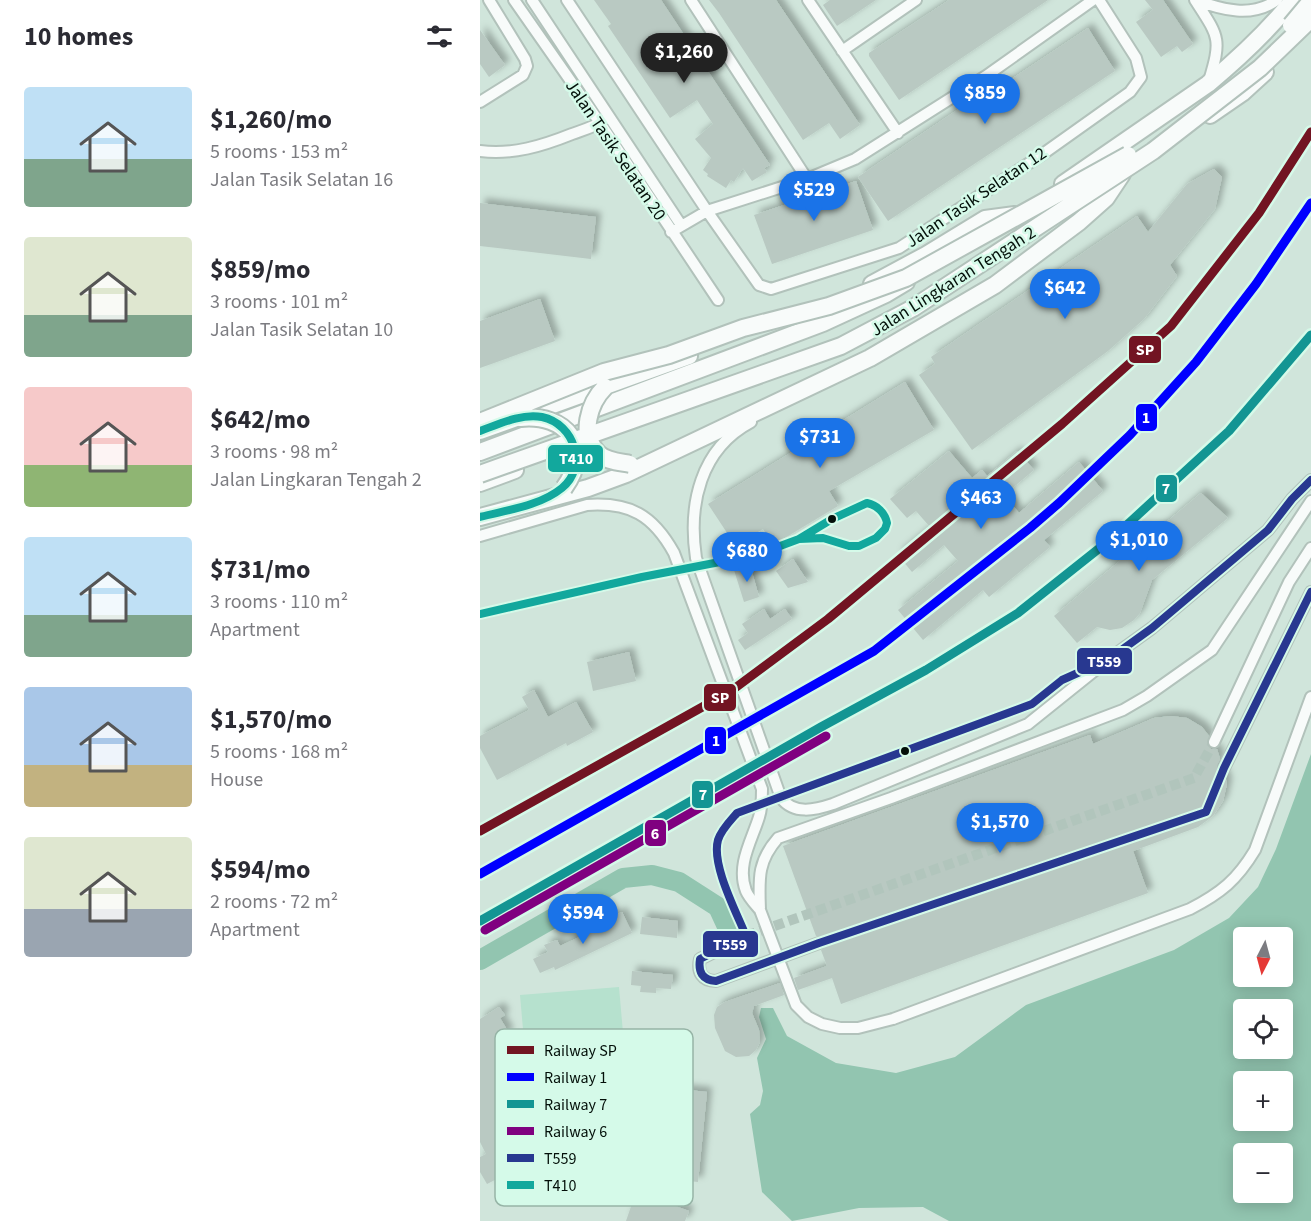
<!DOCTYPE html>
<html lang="en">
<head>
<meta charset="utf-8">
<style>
  body { margin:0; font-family:"Source Sans 3",sans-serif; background:#f7f7f7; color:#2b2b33; height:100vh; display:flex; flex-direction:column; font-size:22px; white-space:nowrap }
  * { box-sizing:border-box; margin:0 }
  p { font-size:20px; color:#7c7c81 }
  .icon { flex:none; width:33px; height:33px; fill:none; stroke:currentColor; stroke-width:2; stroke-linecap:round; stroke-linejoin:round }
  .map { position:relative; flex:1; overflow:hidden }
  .sheet { display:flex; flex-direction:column; background:#fff; width:480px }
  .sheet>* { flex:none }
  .needle { width:39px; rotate:186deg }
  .tools { position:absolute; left:753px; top:927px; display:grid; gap:12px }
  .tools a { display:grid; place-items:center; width:60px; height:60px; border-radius:6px; background:#fff; box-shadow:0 3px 15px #0003; font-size:30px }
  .price { position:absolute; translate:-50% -51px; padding:0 14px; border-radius:21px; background:#1a73e8; color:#fff; font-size:20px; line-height:39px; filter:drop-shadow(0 2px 3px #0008) }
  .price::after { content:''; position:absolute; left:50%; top:36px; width:18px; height:14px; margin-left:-9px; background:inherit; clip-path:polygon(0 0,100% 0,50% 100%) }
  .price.current { background:#222; color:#fff }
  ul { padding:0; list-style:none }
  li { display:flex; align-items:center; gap:18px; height:150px; padding:0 24px }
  li span { display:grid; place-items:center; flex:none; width:168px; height:120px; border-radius:6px; color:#555 }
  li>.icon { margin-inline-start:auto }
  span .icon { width:72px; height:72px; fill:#fffc; stroke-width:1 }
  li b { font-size:26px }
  h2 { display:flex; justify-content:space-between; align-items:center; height:72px; padding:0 24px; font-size:26px }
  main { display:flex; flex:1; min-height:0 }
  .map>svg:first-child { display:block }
  .green { fill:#b6e1ce }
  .water { fill:#92c5b0; fill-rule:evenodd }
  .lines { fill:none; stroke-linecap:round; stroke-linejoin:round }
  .river { stroke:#92c5b0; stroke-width:20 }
  .building { fill:#b9c9c2; filter:url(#shadow) }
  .minor-tunnel { stroke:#b1c5bc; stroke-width:10; stroke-dasharray:10 5; stroke-linecap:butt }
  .minor-casing { stroke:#b2c2bb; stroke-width:14 }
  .highway-casing { stroke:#b2c2bb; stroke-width:20 }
  .minor { stroke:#f8fbfa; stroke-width:10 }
  .highway { stroke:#f8fbfa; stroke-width:16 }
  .minor-bridge-casing { stroke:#b2c2bb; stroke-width:14; stroke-linecap:butt }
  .highway-bridge-casing { stroke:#b2c2bb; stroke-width:20; stroke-linecap:butt }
  .minor-bridge { stroke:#f8fbfa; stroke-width:10 }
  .highway-bridge { stroke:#f8fbfa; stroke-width:16 }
  .bus-1-casing { stroke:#d5fae9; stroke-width:12 }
  .bus-2-casing { stroke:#d5fae9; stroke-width:12 }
  .bus-1 { stroke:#283890; stroke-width:8 }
  .bus-2 { stroke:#12a89d; stroke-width:8 }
  .rail-1-casing { stroke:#d5fae9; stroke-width:14 }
  .rail-2-casing { stroke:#d5fae9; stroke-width:14 }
  .rail-3-casing { stroke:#d5fae9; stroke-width:14 }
  .rail-4-casing { stroke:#d5fae9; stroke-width:14 }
  .rail-1 { stroke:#721422; stroke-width:9 }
  .rail-2 { stroke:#00f; stroke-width:9 }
  .rail-3 { stroke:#139593; stroke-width:9 }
  .rail-4 { stroke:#800080; stroke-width:9 }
  .bus-dot { fill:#030f09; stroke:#d5fae9; stroke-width:2 }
  .labels { text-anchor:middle; stroke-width:5; stroke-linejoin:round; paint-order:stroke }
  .street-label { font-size:18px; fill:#030f09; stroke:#d5fae9 }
  .key { fill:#d5fae9; stroke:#96b4a6; stroke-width:1.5 }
  .key-label { font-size:16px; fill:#030f09 }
  .line-badge { stroke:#d5fae9; stroke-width:2 }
  .badge-label { font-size:16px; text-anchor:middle; font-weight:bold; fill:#fff }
</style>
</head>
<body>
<main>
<section class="sheet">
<h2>10 homes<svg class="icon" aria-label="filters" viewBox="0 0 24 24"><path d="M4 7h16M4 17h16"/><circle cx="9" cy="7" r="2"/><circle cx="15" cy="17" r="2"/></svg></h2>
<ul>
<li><span style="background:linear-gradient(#bfe0f5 60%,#7fa58c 0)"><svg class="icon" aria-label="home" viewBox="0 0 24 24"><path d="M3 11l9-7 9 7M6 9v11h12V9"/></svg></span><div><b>$1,260/mo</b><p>5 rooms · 153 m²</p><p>Jalan Tasik Selatan 16</p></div></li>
<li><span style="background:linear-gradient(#dfe7d0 65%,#7fa58c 0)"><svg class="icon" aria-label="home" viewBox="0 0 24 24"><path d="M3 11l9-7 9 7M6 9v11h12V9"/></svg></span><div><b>$859/mo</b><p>3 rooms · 101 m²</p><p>Jalan Tasik Selatan 10</p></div></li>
<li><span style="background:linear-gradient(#f6c9c9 65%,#8fb573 0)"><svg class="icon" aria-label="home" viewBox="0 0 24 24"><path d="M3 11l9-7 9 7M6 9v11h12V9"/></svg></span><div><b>$642/mo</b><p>3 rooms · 98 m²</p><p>Jalan Lingkaran Tengah 2</p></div></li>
<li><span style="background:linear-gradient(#bfe0f5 65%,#7fa58c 0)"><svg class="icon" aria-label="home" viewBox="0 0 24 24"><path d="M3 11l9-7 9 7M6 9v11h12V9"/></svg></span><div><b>$731/mo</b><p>3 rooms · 110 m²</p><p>Apartment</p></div></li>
<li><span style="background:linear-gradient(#a9c7e8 65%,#c2b280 0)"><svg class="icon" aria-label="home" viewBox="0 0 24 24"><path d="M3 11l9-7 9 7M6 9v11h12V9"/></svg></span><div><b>$1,570/mo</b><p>5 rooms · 168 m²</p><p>House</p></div></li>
<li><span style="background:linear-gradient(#dfe7d0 60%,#9aa5b1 0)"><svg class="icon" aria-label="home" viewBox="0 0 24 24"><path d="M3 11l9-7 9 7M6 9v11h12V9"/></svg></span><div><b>$594/mo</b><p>2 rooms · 72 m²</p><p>Apartment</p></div></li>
</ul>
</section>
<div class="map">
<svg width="831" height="1221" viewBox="0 0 831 1221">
  <defs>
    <filter id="shadow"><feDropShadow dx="5" dy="-5" stdDeviation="3" flood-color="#0004"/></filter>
  </defs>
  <rect width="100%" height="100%" fill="#d0e5db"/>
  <path class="green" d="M139,987L155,1170L56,1178L40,995Z"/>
  <path class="water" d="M831,754V1221H469L443,1207L379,1208L312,1221L282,1192L270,1114L280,1105L283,1091L277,1058L286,1039L279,1017L281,1008H293L307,1036L356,1063L416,1073L475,1057L546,1005L694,950L749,918L778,887L796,849ZM764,938H802V976H764ZM764,1010H802V1048H764ZM764,1082H802V1120H764ZM764,1154H802V1192H764Z"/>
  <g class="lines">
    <path class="river" d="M0,960L143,878L172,875L199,882L238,907L250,933"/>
  </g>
  <path class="building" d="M114,0H181L290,165L284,168L287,172L272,181L263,168L254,182L251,180L246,188L227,176L228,174L223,170L231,158L215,139L233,124L217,100L190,118L128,26L131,24Z
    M229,0H296L380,125L360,139L349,123L323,140L239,13Z
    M350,0H396L357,26L343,5Z
    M469,0H568L419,100L389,56V53Z
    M665,0H683L713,44L702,52L697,46L681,57L656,22L673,10Z
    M608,28L635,71L408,221L378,177L486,104L495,99L497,102Z
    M0,30L25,65L9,77L0,64Z
    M734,169L742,177L735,209L690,265L697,276L664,319L628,351L492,450L439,375L455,364L451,357L657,216L668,232L707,184Z
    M376,181L393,230L292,264L274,215Z
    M0,203L116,217L111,259L0,246Z
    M60,299L75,341L0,368V321Z
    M425,382L454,430L349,491L358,506L293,545L283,529L255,545L228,504Z
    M469,451L492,478L502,470L507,476L537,451L554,470L524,495L539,513L599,462L623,491L564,540L570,547L509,597L503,590L443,640L418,610L478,561L464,545L432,572L417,554L450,527L436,511L427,518L410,499Z
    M721,493L748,518L672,580L660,613L654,620L642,628L630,630L617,627L597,643L574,616Z
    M313,559L328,582L308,588L296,571Z
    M270,565L279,597L264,602L254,570Z
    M284,609L290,619L305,609L312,619L265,650L258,640L268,633L262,624Z
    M149,652L156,681L113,691L107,662Z
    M54,690L68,717L96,702L113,732L87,746L86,743L17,780L0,748V736L49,710L42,697Z
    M691,716L707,718L722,727L729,736L728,746L731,749H737L740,759L737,765L738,772L745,775L747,784L743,801L733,816L718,827L653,851L668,893L361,1004L352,978L318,990L314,978L347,966L341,950L345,947L346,941L343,937L336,936L303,846L610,735L613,744L674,718Z
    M142,912L152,933L75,970L74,967L60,973L53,959L68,952L64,945L77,940L80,946L132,922L130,917Z
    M162,917L198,921L197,938L160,934Z
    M152,971L193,975L191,989L176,988V993L160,992L161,986L151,985Z
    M300,983L304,995L274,1006L272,1013L279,1030L280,1042L276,1050L269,1056L256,1057L245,1051L235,1028L234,1015L237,1007L245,1002Z
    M19,1007L25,1015L20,1018L29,1033L18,1040L34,1065L24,1072L37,1092L24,1101L54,1160L7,1184L0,1172V1157L6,1154L0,1142V1019Z
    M181,1087L227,1092L218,1182L192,1179V1184L173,1182Z
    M156,1192L209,1211L205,1221H146Z"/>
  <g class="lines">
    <path class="minor-tunnel" d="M266,936L714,778L734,742
      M339,943L726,812L744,768"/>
    <defs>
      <path id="minor" d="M34,0L120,123L238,300
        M52,0L201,225
        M87,0L227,211L279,285L291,289L419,248L560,156L650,92L661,77L656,58L619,0
        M211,0L327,179
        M328,0L418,133
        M715,0C739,37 742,38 729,81
        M716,0C742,10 772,18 797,0
        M362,51L436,0
        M0,102L43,75L47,66L45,59L9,0
        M0,151C33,155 62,146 92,134C103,130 114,127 123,121
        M191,232L227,211L327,179L375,159L506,76L613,0
        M271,422C220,449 208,505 216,558L301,798C314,815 335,810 353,804L548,724L629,659L672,628L788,530L812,499L831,480
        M0,536L107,505C150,502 173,515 194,553L282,789C282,799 282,808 279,817C272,840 256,865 266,891C269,898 275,904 280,910
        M734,742L809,582L831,548
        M744,768L831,592
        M280,910C279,879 277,862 298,838L411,798L643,710L667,696L732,650L831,501
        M266,936L220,959C217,972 222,981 236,981L339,943
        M413,1019L710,909C741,893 757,880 775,850L831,697"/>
      <path id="highway" d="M730,115L762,93L785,72
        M583,184L728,84C758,59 788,31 813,0
        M392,284L446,255L505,219L535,215
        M0,431L209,356
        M0,452L343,323L406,294L426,282
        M0,483L35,470
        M0,517L108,488L146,474L390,358L515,285L599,222L626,198L642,174"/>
    </defs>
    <use href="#minor" class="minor-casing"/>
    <use href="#highway" class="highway-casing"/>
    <use href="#minor" class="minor"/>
    <use href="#highway" class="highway"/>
    <defs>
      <path id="minor-bridge" d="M280,910L316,1005L328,1017L342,1024L360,1028H378L413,1019"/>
      <path id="highway-bridge" d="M811,25L831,1
        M125,387C109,403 99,435 118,453C125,461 140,462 150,464
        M40,418C86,413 114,447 84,488
        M0,422L124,372L189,355L263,328L349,306L426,278L648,155
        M0,474L361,346L433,308L673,151L780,68L831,19"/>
    </defs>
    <use href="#minor-bridge" class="minor-bridge-casing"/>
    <use href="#highway-bridge" class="highway-bridge-casing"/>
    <use href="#minor-bridge" class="minor-bridge"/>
    <use href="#highway-bridge" class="highway-bridge"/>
    <defs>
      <path id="bus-1" d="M831,480L812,499L788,530L672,628L629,659L582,680L552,704L257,813C250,821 241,830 238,840C231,865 257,913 266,936L220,959C218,972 222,980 236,981L339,943L726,812L744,768L831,592"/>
      <path id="bus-2" d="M0,431C19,424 42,413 62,417C95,424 108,467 82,488C60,506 27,510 0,517
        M387,503C397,505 405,513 407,523L405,529L396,538L379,546H369L343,538L319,539L352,519Z
        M0,614L162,577L276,555L319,539"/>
    </defs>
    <use href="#bus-1" class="bus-1-casing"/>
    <use href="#bus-2" class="bus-2-casing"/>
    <use href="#bus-1" class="bus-1"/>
    <use href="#bus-2" class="bus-2"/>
    <defs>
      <path id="rail-1" d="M0,831L251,691L348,619L582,424L691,326L779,213L831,132"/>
      <path id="rail-2" d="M0,874L394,651L550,528L579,503L650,435L716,362L776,284L831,203"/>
      <path id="rail-3" d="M0,921L341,727L446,670L538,613L636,535L749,431L831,335"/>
      <path id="rail-4" d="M5,930L346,736"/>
    </defs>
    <use href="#rail-1" class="rail-1-casing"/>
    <use href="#rail-2" class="rail-2-casing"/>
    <use href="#rail-3" class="rail-3-casing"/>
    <use href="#rail-4" class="rail-4-casing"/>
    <use href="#rail-1" class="rail-1"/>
    <use href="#rail-2" class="rail-2"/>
    <use href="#rail-3" class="rail-3"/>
    <use href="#rail-4" class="rail-4"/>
  </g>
  <g class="bus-dot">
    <circle cx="352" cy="519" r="5"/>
    <circle cx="425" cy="751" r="5"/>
  </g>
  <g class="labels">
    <g class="street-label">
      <text transform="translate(136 150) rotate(56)" y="6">Jalan Tasik Selatan 20</text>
      <text transform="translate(496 197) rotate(-34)" y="6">Jalan Tasik Selatan 12</text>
      <text transform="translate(473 281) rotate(-32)" y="6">Jalan Lingkaran Tengah 2</text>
    </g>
  </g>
  <rect x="15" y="1029" width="198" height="177" rx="9" class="key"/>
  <rect x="27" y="1046" width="27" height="8" fill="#721422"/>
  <rect x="27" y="1073" width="27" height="8" fill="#00f"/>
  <rect x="27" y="1100" width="27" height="8" fill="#139593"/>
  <rect x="27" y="1127" width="27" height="8" fill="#800080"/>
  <rect x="27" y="1154" width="27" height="8" fill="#283890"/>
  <rect x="27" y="1181" width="27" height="8" fill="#12a89d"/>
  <g class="key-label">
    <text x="64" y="1056">Railway SP</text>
    <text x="64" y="1083">Railway 1</text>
    <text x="64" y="1110">Railway 7</text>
    <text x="64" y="1137">Railway 6</text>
    <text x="64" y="1164">T559</text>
    <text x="64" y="1191">T410</text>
  </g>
  <g class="line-badge">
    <rect x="648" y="335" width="34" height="29" rx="6" fill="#721422"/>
    <rect x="655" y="403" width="23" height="29" rx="6" fill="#00f"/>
    <rect x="67" y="444" width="57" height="29" rx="6" fill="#12a89d"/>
    <rect x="675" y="474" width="23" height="29" rx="6" fill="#139593"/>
    <rect x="596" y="647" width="57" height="28" rx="6" fill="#283890"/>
    <rect x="223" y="683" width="34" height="29" rx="6" fill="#721422"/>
    <rect x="224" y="726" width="23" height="29" rx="6" fill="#00f"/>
    <rect x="211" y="780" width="23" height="29" rx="6" fill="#139593"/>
    <rect x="164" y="819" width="23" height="28" rx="6" fill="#800080"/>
    <rect x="222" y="930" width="57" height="28" rx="6" fill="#283890"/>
  </g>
  <g class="badge-label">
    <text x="665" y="355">SP</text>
    <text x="666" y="423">1</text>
    <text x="96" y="464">T410</text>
    <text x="686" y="494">7</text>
    <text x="624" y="667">T559</text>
    <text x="240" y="703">SP</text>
    <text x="236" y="746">1</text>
    <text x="223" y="800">7</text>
    <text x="175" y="839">6</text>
    <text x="250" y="950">T559</text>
  </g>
</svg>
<div class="tools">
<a><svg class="needle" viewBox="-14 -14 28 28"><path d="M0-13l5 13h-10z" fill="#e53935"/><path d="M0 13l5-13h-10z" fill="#7c7c81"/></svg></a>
<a><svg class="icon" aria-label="locate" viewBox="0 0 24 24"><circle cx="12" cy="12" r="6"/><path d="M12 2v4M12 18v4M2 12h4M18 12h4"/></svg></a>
<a>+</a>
<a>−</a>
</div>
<b class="price current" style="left:204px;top:84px">$1,260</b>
<b class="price" style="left:505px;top:125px">$859</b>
<b class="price" style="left:334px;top:222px">$529</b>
<b class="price" style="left:585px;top:320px">$642</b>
<b class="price" style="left:340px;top:469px">$731</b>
<b class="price" style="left:501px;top:530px">$463</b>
<b class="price" style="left:659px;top:572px">$1,010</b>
<b class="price" style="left:267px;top:583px">$680</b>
<b class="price" style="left:520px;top:854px">$1,570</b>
<b class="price" style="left:103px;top:945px">$594</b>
</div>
</main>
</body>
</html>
